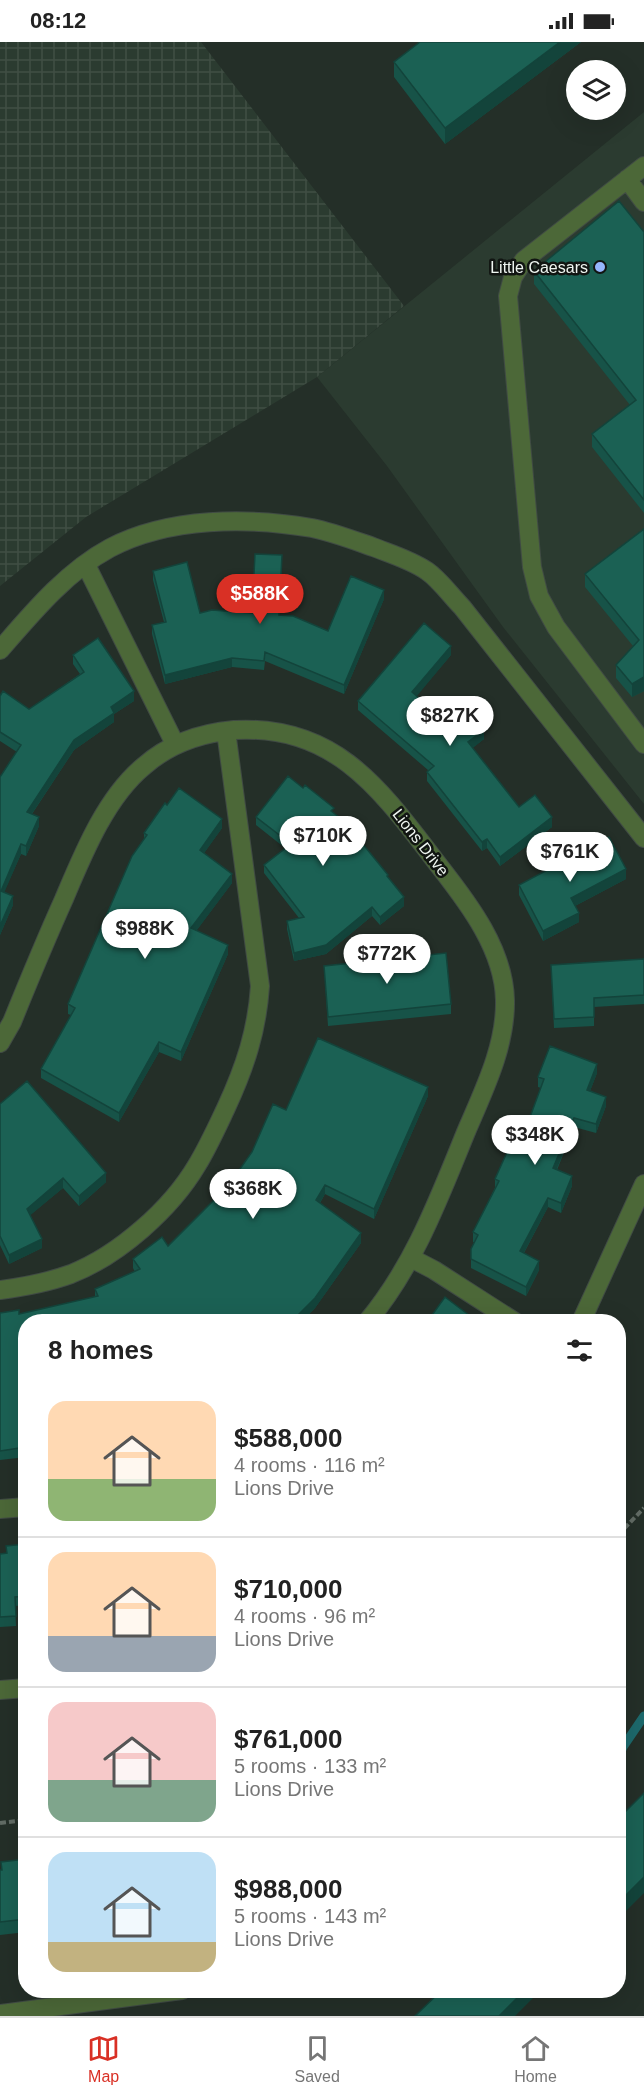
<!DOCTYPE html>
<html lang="en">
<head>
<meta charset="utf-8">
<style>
  body { margin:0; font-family:Arial,sans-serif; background:#f6f6f6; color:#222; height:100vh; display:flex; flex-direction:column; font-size:22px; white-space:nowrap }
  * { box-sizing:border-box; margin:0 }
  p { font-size:20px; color:#767676 }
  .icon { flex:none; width:33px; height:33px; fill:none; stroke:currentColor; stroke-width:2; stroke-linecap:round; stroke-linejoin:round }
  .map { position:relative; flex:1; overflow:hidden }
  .sheet { position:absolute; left:18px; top:1272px; width:608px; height:684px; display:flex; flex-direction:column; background:#fff; border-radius:24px; box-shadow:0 6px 24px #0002 }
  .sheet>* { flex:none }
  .buttons { position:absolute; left:566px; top:18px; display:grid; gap:12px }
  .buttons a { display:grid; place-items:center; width:60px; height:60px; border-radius:50%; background:#fff; box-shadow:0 6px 24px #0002; font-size:30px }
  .price { position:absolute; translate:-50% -51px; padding:0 14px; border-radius:21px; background:#fff; color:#222; font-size:20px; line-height:39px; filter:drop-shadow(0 2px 3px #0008) }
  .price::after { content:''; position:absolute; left:50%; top:36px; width:18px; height:14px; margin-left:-9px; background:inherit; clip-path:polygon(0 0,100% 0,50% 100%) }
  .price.current { background:#d93025; color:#fff }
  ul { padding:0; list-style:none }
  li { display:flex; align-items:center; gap:18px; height:150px; padding:0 30px }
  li+li { border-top:2px solid #e0e0e0 }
  li span { display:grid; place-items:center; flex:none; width:168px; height:120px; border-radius:18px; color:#555 }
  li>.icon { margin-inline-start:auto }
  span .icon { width:72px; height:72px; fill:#fffc; stroke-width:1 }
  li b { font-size:26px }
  h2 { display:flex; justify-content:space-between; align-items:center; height:72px; padding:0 30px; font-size:26px }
  .status { display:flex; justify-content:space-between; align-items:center; height:42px; padding:0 30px; background:#fff; direction:ltr }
  .status svg { height:16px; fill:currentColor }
  .tabs { display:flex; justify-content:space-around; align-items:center; height:84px; border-top:2px solid #e0e0e0; background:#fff; font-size:16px; color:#767676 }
  .tabs a { display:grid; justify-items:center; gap:3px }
  .tabs .current { color:#d93025 }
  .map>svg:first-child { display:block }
  .built { fill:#2b3b30 }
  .industrial { fill:url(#industrial-grid) }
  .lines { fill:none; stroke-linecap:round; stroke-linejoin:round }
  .stream { stroke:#1d696c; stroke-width:9 }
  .minor-casing { stroke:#404b44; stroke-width:20 }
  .path { stroke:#626c65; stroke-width:4; stroke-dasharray:6 3; stroke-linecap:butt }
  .minor { stroke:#4c6838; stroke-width:18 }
  .wall { fill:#175348 }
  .shaded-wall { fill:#13443b }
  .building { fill:#1b6154; stroke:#13443b; stroke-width:1.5 }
  .poi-dot { fill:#95b6fd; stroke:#111512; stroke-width:2 }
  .labels { text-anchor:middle; stroke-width:5; stroke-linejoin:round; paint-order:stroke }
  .poi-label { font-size:16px; fill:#eff6f1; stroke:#111512; text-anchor:end }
  .street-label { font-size:16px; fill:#eff6f1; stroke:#111512 }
</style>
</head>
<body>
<div class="status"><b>08:12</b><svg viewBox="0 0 49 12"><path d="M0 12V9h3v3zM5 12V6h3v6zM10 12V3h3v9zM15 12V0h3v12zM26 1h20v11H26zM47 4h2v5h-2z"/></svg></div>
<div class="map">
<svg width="644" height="1974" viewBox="0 0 644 1974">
  <defs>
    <pattern id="industrial-grid" width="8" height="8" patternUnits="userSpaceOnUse" patternTransform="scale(1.5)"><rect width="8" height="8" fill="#2b3b30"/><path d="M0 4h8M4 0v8" fill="none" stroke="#404e44"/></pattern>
  </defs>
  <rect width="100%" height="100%" fill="#242f28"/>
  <path class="built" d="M644,70V762L503,585L387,424L317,335Z"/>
  <path class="industrial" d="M0,0H201L404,264L317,335L86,475L0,544Z"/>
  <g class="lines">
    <path class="stream" d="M618,1716L623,1705L644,1674"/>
    <defs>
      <path id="minor" d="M644,124L524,218L513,235L508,254L532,525L539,554L556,585L644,702
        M627,137L644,160
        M86,523L175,702
        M0,608C32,571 67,529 110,506C169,475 248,475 312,486C332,490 353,498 373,505C391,512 411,518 427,529C440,538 451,554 462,565L644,796
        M0,1001L12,980C29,938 46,897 64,857C83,812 106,755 144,724C169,702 201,691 234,688C338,682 383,751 440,825C469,862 504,908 505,958C506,1004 484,1048 466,1090C439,1156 414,1224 367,1280
        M411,1216L434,1228L515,1280
        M0,1248C23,1245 49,1240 71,1232C119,1213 171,1167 197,1123C208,1105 217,1085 226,1066C245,1025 257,989 260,944L226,689
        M581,1280L644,1142
        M0,1467L26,1465
        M0,1648L26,1646
        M0,1972L182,1948"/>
    </defs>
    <use href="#minor" class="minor-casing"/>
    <path class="path" d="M618,1493L644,1466
      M0,1781L26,1778"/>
    <use href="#minor" class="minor"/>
  </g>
  <path class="wall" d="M420,0H581L445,102L394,35V20Z
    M644,190V471L592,405V392L630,363L534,242V229Z
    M644,487V649L632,655L616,636V623L633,604L585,545V532Z
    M282,522L280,573L328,589L384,557L344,652L265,619L264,628L232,625L165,642L152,592V583L164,580L153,538V529L200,571H252Z
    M73,613L134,659L114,672V680L74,708L32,772L39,784L26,814L21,812L4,850L13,863L0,893V735L17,710L0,699V654L29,667L80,632L73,622Z
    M451,613L416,654L447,681L484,697L472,706L519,765L552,785L500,824L487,806L482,809L427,739V730L428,728L358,668V659Z
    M167,763L222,786L204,811L232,841L196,889L228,912L181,1019L159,1010L119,1080L41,1036V1027L71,973L68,972V962L144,798V791Z
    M334,771L388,836L404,864L380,883L372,874L326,912L294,919L287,887V879L299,876L264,831V823L285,806L256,783V775Z
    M626,837L575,864L579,880L543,899L519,853V843Z
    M551,923L644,924V962L594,965V984L554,986Z
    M324,924L451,962V972L328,984Z
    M597,1031L590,1049L606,1064L596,1091L574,1085L557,1128L572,1144L561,1171L548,1165L524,1211L539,1228L526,1254L471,1226V1207L475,1200H473V1190L495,1146V1137L513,1109L526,1086L541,1046L538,1045V1035Z
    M428,1054L374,1177L325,1152L320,1161L361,1201L315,1266L301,1280H26V1415L0,1418V1271L19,1272L95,1255V1247L135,1230L133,1226V1217L168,1204L228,1144L286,1068Z
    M0,1062L106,1140L79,1164L63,1146L30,1173L42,1206L9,1222L0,1203Z
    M26,1502V1563L15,1564L16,1584L0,1585V1512L6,1511V1504Z
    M26,1817V1890L0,1893V1828H1V1820Z"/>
  <path class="shaded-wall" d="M560,0H581L445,102V86Z
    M384,548V557L344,652V643Z
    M451,604V613L412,660V650Z
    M232,616V625L165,642V633Z
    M644,635V649L632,655V642Z
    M134,649V659L114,672V680L74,708L27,779V770L74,698L111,665Z
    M484,688V697L468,710V700Z
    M39,775V784L26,814V804Z
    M552,775V785L500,824V815Z
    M222,777V786L200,817V808Z
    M487,797V806L482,809V800Z
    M21,802V812L1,858V849Z
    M626,827V837L571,866V856Z
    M232,832V841L191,896V886Z
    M13,854V863L0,893V884Z
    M404,855V864L380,883V875Z
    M372,865V874L326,912L294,919V911Z
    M579,871V880L543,899V889Z
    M228,903V912L181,1019V1010Z
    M159,1000V1010L119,1080V1071Z
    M597,1022V1031L587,1057V1048Z
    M428,1045V1054L374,1177V1167Z
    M606,1055V1064L596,1091V1082Z
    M574,1076V1085L553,1136V1126Z
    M106,1131V1140L79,1164V1154Z
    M572,1134V1144L561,1171V1161Z
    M63,1136V1146L27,1176V1167Z
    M325,1143V1152L316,1167V1158Z
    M548,1156V1165L520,1218V1209Z
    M361,1191V1201L315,1266L301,1280H291Z
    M42,1197V1206L9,1222V1213Z
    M539,1219V1228L526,1254V1245Z
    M644,1835V1851L618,1877V1861Z
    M525,1948H536V1953L515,1974H499Z"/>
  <path class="building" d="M420,0H560L445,86L394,20Z
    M619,159L644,190V458L592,392L636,358L534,229Z
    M644,487V635L632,642L616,623L639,598L585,532Z
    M255,512L282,513L279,573L293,574L328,589L351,534L384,548L344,643L265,610L264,619L232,616L165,633L152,583L166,580L153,529L187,520L200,571L212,568L252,571Z
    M424,581L451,604L412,650L447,681L466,666L484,688L468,700L519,765L535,753L552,775L500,815L487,797L482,800L427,730L434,724L358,659Z
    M98,596L134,649L111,665L114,671L74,698L27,770L39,775L26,804L21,802L1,849L13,854L0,884V735L21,703L0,690V654L3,649L29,667L84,630L73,613Z
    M288,734L303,746L305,743L334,766L331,769L344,779L388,833L387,834L404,855L380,875L372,865L326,903L294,911L287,879L304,875L264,823L291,802L256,775Z
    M179,746L222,777L200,808L232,832L191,886L228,903L181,1010L159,1000L119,1071L41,1027L75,966L68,962L132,814L147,793L144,791L165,761L167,763Z
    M609,795L626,827L571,856L579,871L543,889L519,843Z
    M446,911L451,962L328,975L324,924Z
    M644,917V953L594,956V975L554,977L551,923Z
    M318,996L428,1045L374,1167L325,1143L316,1158L361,1191L315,1256L291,1280H26V1405L0,1409V1271L19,1268V1272L98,1254L95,1247L140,1227L133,1217L162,1195L168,1204L228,1144L252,1110L273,1062L286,1068Z
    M550,1004L597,1022L587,1048L606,1055L596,1082L574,1076L553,1126L572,1134L561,1161L548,1156L520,1209L539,1219L526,1245L471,1217V1207L478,1193L473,1190L499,1139L495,1137L508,1108L513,1109L523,1085L526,1086L544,1037L538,1035Z
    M27,1039L106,1131L79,1154L63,1136L27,1167L42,1197L9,1213L0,1194V1062Z
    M445,1255L478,1280H420L425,1273L430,1276Z
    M26,1502V1554L15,1555L16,1574L0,1575V1512L7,1511L6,1504Z
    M644,1751V1835L618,1861V1777Z
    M26,1817V1877L0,1880V1828H2L1,1820Z
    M442,1948H525L499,1974H415Z"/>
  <circle class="poi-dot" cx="600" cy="225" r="6"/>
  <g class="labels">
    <g class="poi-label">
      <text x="588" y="231">Little Caesars</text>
    </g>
    <g class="street-label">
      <text transform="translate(421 800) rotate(52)" y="6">Lions Drive</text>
    </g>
  </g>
</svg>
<div class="buttons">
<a><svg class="icon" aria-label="layers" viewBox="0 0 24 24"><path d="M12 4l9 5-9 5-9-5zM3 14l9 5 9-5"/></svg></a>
</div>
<b class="price current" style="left:260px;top:583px">$588K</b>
<b class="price" style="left:450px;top:705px">$827K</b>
<b class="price" style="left:323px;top:825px">$710K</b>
<b class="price" style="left:570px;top:841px">$761K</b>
<b class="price" style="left:145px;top:918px">$988K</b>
<b class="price" style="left:387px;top:943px">$772K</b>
<b class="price" style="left:535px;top:1124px">$348K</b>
<b class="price" style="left:253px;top:1178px">$368K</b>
<section class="sheet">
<h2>8 homes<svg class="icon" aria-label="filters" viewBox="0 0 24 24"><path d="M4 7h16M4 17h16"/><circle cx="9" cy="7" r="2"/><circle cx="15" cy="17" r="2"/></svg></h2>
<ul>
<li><span style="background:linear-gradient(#ffd9b3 65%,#8fb573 0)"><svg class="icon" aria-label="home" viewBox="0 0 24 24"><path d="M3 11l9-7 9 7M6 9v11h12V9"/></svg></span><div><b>$588,000</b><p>4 rooms · 116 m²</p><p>Lions Drive</p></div></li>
<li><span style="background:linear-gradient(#ffd9b3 70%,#9aa5b1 0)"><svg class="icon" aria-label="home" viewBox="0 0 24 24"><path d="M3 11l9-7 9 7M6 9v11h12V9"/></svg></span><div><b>$710,000</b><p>4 rooms · 96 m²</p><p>Lions Drive</p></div></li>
<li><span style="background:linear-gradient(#f6c9c9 65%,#7fa58c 0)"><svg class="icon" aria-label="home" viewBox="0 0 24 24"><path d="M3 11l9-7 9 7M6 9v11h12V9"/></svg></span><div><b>$761,000</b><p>5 rooms · 133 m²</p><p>Lions Drive</p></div></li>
<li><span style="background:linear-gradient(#bfe0f5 75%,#c2b280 0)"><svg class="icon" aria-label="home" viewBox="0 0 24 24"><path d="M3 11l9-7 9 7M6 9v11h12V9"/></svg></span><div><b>$988,000</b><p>5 rooms · 143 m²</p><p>Lions Drive</p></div></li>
</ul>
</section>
</div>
<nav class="tabs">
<a class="current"><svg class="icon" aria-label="map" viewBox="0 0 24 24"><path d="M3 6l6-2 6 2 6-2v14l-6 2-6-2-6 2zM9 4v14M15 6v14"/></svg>Map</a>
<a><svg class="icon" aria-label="saved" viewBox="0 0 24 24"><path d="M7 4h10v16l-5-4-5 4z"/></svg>Saved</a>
<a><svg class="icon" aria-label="home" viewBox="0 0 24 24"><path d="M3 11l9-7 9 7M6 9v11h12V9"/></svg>Home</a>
</nav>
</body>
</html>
